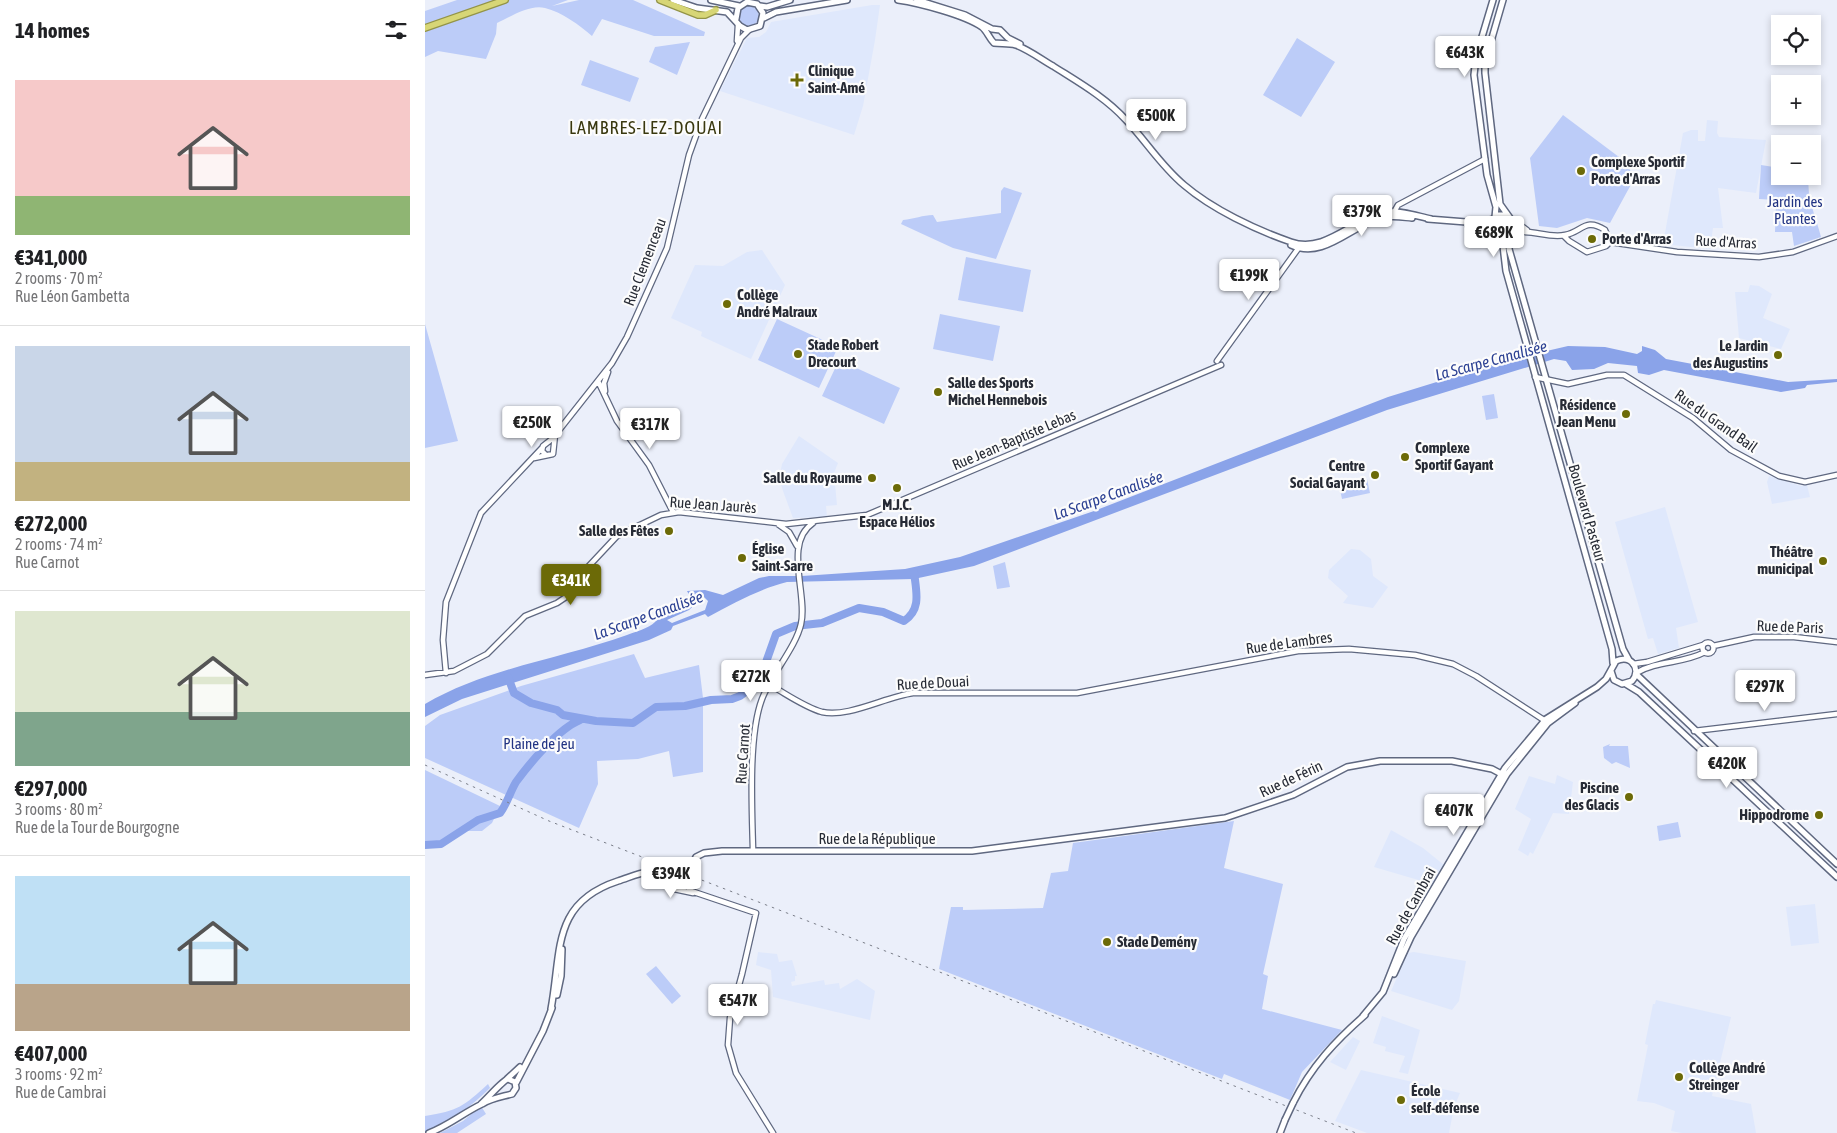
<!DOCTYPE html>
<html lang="en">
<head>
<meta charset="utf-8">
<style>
  body { margin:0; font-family:"Asap Condensed",sans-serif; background:#f6f6f6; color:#202124; height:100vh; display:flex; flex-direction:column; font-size:19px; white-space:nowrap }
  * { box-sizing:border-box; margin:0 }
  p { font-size:16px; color:#757577 }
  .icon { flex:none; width:28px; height:28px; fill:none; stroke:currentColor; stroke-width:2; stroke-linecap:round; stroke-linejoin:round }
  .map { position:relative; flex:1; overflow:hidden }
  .side { display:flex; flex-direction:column; background:#fff; width:425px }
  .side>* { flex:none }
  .fabs { position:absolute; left:1346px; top:15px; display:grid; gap:10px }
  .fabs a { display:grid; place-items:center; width:50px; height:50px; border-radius:0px; background:#fff; box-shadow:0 2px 8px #0003; font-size:25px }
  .price { position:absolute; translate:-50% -42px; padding:0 11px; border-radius:5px; background:#fff; color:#222; font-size:16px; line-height:32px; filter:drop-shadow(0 1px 2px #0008) }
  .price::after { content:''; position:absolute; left:50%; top:30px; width:15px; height:11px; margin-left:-8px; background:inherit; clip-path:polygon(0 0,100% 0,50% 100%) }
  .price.on { background:#6c6a07; color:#fff }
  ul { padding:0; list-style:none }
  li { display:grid; align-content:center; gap:10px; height:265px; padding:0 15px }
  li+li { border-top:1px solid #e0e0e0 }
  li span { display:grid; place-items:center; height:155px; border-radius:0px; color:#555 }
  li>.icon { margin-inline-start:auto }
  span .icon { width:90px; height:90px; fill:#fffc; stroke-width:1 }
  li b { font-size:21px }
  h2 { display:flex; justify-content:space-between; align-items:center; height:60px; padding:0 15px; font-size:21px }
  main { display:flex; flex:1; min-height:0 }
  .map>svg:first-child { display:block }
  .built { fill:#dfe8fc }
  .green { fill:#bcccf8 }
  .water { fill:#8aa3e9; fill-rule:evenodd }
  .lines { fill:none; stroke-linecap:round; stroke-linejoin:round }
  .river { stroke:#8aa3e9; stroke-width:8 }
  .tertiary-casing { stroke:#5f6880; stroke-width:7 }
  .secondary-casing { stroke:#5f6880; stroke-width:8 }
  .trunk-casing { stroke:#939448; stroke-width:8 }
  .tertiary { stroke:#fff; stroke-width:4.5 }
  .secondary { stroke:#fff; stroke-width:5 }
  .trunk { stroke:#d7d676; stroke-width:5.5 }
  .rail { stroke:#7b7f8a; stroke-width:1; stroke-dasharray:2.5 5; stroke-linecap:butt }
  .secondary-bridge-casing { stroke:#5f6880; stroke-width:8; stroke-linecap:butt }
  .secondary-bridge { stroke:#fff; stroke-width:5 }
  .poi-dot { fill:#6c6a07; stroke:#fcfcfc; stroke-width:2 }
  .labels { text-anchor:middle; stroke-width:4.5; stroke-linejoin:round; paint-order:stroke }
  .poi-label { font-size:15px; font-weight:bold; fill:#272b35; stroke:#fcfcfc; text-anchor:start }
  .park-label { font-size:15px; fill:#213383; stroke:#fcfcfc }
  .street-label { font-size:15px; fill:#272b35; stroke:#fcfcfc }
  .water-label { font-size:16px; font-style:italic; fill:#2c4193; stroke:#fcfcfc }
  .quarter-label { font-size:18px; letter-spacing:1px; fill:#39380f; stroke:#fcfcfc }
</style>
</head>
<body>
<main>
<section class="side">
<h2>14 homes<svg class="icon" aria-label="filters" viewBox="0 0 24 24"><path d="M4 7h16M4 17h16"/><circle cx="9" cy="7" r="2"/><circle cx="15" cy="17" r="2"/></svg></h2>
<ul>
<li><span style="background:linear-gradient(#f6c9c9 75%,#8fb573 0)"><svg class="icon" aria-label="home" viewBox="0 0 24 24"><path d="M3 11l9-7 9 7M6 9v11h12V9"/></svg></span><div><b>€341,000</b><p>2 rooms · 70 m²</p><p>Rue Léon Gambetta</p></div></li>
<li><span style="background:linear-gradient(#c9d6e8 75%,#c2b280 0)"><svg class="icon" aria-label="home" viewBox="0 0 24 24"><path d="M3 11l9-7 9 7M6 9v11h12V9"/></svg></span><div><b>€272,000</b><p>2 rooms · 74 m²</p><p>Rue Carnot</p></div></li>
<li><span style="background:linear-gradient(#dfe7d0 65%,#7fa58c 0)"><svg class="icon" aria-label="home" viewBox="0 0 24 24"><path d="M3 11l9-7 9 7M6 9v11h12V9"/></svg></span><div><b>€297,000</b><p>3 rooms · 80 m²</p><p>Rue de la Tour de Bourgogne</p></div></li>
<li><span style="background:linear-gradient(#bfe0f5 70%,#b9a48a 0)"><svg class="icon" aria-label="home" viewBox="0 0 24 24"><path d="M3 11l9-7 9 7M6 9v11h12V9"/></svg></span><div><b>€407,000</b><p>3 rooms · 92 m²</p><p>Rue de Cambrai</p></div></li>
</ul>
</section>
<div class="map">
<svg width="1412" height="1133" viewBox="0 0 1412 1133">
  <rect width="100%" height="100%" fill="#ebeffa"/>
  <path class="built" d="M447,5H455L450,40L438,106L429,135L295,91L322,38L334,37L341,32L346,22Z
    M1282,120L1293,121L1292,133L1294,137L1341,140L1331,193L1293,188L1298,228H1288L1285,249L1238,244L1258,133L1266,130H1273V141H1280Z
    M337,250L360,285L326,359L276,336L277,332L246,318L270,265L298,266L322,252Z
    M1325,285L1334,286L1347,294L1338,318L1365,329L1356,349L1314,338L1310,292H1323Z
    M374,436L413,463L409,473L412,505L401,506L402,517L368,518L358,491L355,481L358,476L355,474L357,464Z
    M1344,476L1376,486L1382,485L1385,497L1347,504L1342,482Z
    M1240,507L1273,622L1251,628L1254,648L1233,654L1228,638L1223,639L1190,522Z
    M926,549L935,550L946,559L948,576L963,587L948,608L918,603L923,596L903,578L904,570Z
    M1132,775L1148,782L1144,814L1128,813L1108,854L1105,852L1103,856L1093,850L1106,819L1090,809L1104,776L1130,784Z
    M966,830L998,848L1019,865L1007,884L949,867Z
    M1390,904L1394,943L1366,946L1361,907Z
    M333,952L352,954L354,962L367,960L372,976H370V981L366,982L367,986L399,980L400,985L414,983L415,989L432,979L450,991L445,1020L348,997L346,970L331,965Z
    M989,952L1041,961L1034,1001L1027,1010L966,991L983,953Z
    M1231,1000L1306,1017L1287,1096L1326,1104L1331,1133H1257L1246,1131L1250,1111L1229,1103L1212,1101L1223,1045L1220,1044L1228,1004H1230Z
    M957,1016L995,1030L983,1074L974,1072L980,1056L960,1051L961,1047L948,1043Z
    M928,1037L935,1041L921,1070L905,1062Z
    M936,1070L1035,1093L1029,1107L1024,1133H942L910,1121Z"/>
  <path class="green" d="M32,0H143L127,6L154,0H208L280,32L279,36H229L177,19L167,36C154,25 137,12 120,8C105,4 85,17 72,23L71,34L61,59L13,51L0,57V11Z
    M314 16a10 10 0 1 1 20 0a10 10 0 1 1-20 0Z
    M872,38L910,62L876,117L838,95Z
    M265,42L252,75L224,62L230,47Z
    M165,60L214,78L205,102L156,85Z
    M1138,115L1202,163L1209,179L1185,223L1162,218L1132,228L1114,226L1105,158Z
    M1336,165L1355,168V176H1385C1379,191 1392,220 1396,237L1369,246L1367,232H1350L1351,200L1334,199Z
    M579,187L597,193L571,259L528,248L476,224L478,220C489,219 498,215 508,215L512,222L576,213V191Z
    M541,257L606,270L598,312L533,300Z
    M515,314L575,326L568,361L508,349Z
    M352,319L413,347L394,388L333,360Z
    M0,324L33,441L0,448Z
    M414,360L475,388L459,424L397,396Z
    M1069,394L1073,418L1061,420L1057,396Z
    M942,479L945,493L917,499L914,485Z
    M580,562L585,587L572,589L568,566Z
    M209,654L220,678L274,665L278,698V772L248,777L244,751L213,759L172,761L173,784L154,828L0,758V726L15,715L96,686Z
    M1185,744L1184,746H1203L1205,768L1191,762L1187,764L1179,758L1178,747Z
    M0,770L75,806L67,823L57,831H38L18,845L0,846Z
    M809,821L799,868L858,884L838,974L843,976L837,1009L917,1030L877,1072L865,1100L799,1074L797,1079L514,969L526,907H538V910L618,908L626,873L643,871L648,843Z
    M1253,822L1256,837L1234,841L1232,826Z
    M231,966L256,996L247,1004L221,974Z
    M63,1084L65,1088C46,1106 26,1123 0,1132V1116C33,1111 39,1106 63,1084Z
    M56,1106L61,1114L32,1133H15L38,1121Z"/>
  <path class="water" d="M1143,346L1180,347L1212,354L1217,351V346L1230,350L1241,359L1363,382L1412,379V382L1382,385L1380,388L1356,392L1239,370L1224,375L1213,373L1212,366L1183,363L1169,369L1147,370L1141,361L1129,359L962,410L549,566L489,579L362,582C334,589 309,603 283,617L280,614L248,626L246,630L224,640L37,699L0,717V704C62,668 135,659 202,635C210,632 224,628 230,622C234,617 232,615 239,612L244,615V610L267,600L262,591L280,590L298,595L334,578L344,576H377L480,569L535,557L669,511L963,397L1083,360ZM278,596L283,601L280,610L247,623L242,620L264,610Z"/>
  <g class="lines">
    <path class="river" d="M83,677L89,693L106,703L132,710L138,715L171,721L208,723L231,707L260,706L286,700L307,699L315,696L334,682L351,634L370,626L397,623L434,608L458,612L479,621C497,609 491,591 489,572
      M0,845L16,844L53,820L75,813C82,804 85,792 91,782C105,763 133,729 155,720"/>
    <defs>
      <path id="tertiary" d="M312,41L313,25
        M968,214L973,205L1060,159
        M1088,220L1102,230
        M1087,233C1105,228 1123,239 1140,235C1157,232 1160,217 1180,230L1185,242
        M1139,236L1144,241L1162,252L1181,246L1185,242
        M1185,242L1252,252L1334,257L1368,252L1412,236
        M792,361L875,246
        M1110,377L1143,384L1182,375H1199L1268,418L1306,450L1354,476L1380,482L1412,475
        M173,381L192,421L224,465L248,512
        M180,391L179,383L183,372
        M121,455L117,451L118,446L127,439L187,363L202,337L242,248L264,155L277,119L316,38L324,30
        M109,458L128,454L130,435
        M354,525L364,532L372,546
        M1277.5 648a5.5 5.5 0 1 1 11 0a5.5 5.5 0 1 1-11 0Z
        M1288,646L1329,637H1369L1412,642
        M1208,664L1222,662L1278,645
        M21,673L18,640L21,602L56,513L117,448
        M1211,673C1233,660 1258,664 1280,652
        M0,675L29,671L62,654L100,616L132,603L144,595L162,568L192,536L236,515L254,512L361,524L442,515L796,365
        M345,685C360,693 379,707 397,712C423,718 460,697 488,693H652L873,651L924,649L990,655L1028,664L1051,676L1122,722
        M1269,731L1412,714
        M328,850C327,809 323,736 337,699C346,675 371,647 376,624C383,595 358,543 388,523
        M238,880L249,889L268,893
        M259,881L266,891L331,913L317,974L305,1018L303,1045L311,1073L348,1133"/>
      <path id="secondary" d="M248,0L272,8L302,12L315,26L322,30L335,26L338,13L332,4L322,2L313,8L311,19
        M286,0L314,6
        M473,0C494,3 540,15 557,27C562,31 564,38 569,43C576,44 583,43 591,45C604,50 616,59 628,66C653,82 680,97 701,120C721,141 736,166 759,185C787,209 831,230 866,242C901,254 928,218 961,212C975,210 992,216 1006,219
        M492,0L540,15L567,29L575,30L583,38L595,44
        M1068,0L1051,57L1049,75L1062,175L1071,207L1070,217
        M1078,0L1060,62V73L1075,204L1090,225L1085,236L1074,237L1067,231V222L1073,215H1082
        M335,6L342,7L365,0
        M339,18L351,12L422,0
        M1003,219L1054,223L1068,219
        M1043,225L1067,231
        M1085,236L1084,249L1198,649L1204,660
        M1073,237L1078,246L1081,271L1187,649L1188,663
        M866,245C899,260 925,226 956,218C966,215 976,217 987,218
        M1211,674L1412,864
        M1201,684L1214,692L1412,877
        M969,974L986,937L1082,774L1123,723L1150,703
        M132,995L136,976L137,949
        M126,1009C137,951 126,903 193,881C203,878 213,873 223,872C235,871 241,886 254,884L259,881L271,857L279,853L297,851H547L800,818L868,795L922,767L955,761H1027L1067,769L1080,776
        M938,1016L958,992L979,939L1080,768L1121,719L1172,687L1181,679L1191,661C1206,654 1217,669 1207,681L1197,684L1189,680L1186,671
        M82,1079L95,1067
        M91,1083L118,1031L127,1008
        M868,1103C886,1067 910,1041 940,1015
        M4,1133C23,1126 38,1113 57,1104C67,1098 76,1097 87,1094L91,1088L90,1082L83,1079C78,1080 63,1098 56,1104
        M855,1133L860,1120"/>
      <path id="trunk" d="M235,0L273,15H280L291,10
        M0,28L80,0"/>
    </defs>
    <use href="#tertiary" class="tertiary-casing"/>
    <use href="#secondary" class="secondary-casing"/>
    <use href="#trunk" class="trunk-casing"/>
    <use href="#tertiary" class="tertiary"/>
    <use href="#secondary" class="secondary"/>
    <use href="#trunk" class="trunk"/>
    <path class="rail" d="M0,765L124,821L931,1133"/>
    <defs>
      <path id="secondary-bridge" d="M860,1120L868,1103"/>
    </defs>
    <use href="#secondary-bridge" class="secondary-bridge-casing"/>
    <use href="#secondary-bridge" class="secondary-bridge"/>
  </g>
  <g class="poi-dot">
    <path d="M369.5 72.5h5v5h5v5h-5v5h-5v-5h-5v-5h5z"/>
    <circle cx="1156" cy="171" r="5"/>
    <circle cx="1167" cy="239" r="5"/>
    <circle cx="302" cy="304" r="5"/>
    <circle cx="373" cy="354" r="5"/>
    <circle cx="1353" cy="355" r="5"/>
    <circle cx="513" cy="392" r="5"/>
    <circle cx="1201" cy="414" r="5"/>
    <circle cx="980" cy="457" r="5"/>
    <circle cx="950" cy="475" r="5"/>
    <circle cx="447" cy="478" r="5"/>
    <circle cx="472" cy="488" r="5"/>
    <circle cx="244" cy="531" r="5"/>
    <circle cx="317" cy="558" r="5"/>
    <circle cx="1398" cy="561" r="5"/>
    <circle cx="1204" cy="797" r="5"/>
    <circle cx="1394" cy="815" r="5"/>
    <circle cx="682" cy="942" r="5"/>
    <circle cx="1254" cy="1077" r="5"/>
    <circle cx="976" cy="1100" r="5"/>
  </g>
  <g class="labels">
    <g class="poi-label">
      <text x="383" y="76">Clinique<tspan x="383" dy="17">Saint-Amé</tspan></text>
      <text x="1166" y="167">Complexe Sportif<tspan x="1166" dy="17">Porte d'Arras</tspan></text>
      <text x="1177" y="244">Porte d'Arras</text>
      <text x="312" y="300">Collège<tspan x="312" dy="17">André Malraux</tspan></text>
      <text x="383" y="350">Stade Robert<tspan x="383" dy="17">Drecourt</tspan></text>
      <text x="1343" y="351" text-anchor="end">Le Jardin<tspan x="1343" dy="17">des Augustins</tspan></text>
      <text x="523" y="388">Salle des Sports<tspan x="523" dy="17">Michel Hennebois</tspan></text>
      <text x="1191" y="410" text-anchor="end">Résidence<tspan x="1191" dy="17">Jean Menu</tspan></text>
      <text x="990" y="453">Complexe<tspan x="990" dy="17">Sportif Gayant</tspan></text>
      <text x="940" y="471" text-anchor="end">Centre<tspan x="940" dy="17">Social Gayant</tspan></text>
      <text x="437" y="483" text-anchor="end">Salle du Royaume</text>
      <text x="472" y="510" text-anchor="middle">M.J.C.<tspan x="472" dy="17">Espace Hélios</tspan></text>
      <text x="234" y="536" text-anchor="end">Salle des Fêtes</text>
      <text x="327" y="554">Église<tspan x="327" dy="17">Saint-Sarre</tspan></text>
      <text x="1388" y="557" text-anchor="end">Théâtre<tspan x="1388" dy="17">municipal</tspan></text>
      <text x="1194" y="793" text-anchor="end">Piscine<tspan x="1194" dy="17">des Glacis</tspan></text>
      <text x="1384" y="820" text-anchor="end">Hippodrome</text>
      <text x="692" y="947">Stade Demény</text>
      <text x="1264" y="1073">Collège André<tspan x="1264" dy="17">Streinger</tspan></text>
      <text x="986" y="1096">École<tspan x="986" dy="17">self-défense</tspan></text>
    </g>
    <g class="park-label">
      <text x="1370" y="207">Jardin des<tspan x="1370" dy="17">Plantes</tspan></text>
      <text x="114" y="749">Plaine de jeu</text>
    </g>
    <g class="street-label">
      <text transform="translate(1301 242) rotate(3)" y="5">Rue d'Arras</text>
      <text transform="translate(220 262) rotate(-69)" y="5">Rue Clemenceau</text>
      <text transform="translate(1291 421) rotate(35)" y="5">Rue du Grand Bail</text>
      <text transform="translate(589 440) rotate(-23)" y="5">Rue Jean-Baptiste Lebas</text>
      <text transform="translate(288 505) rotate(4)" y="5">Rue Jean Jaurès</text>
      <text transform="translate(1162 513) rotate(74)" y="5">Boulevard Pasteur</text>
      <text transform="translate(1365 627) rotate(2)" y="5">Rue de Paris</text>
      <text transform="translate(864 643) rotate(-8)" y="5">Rue de Lambres</text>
      <text transform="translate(508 683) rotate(-3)" y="5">Rue de Douai</text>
      <text transform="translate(318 754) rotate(-86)" y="5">Rue Carnot</text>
      <text transform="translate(866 779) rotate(-25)" y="5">Rue de Férin</text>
      <text x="452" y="844">Rue de la République</text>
      <text transform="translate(986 906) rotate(-61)" y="5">Rue de Cambrai</text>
    </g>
    <g class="water-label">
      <text transform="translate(1066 360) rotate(-15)" y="6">La Scarpe Canalisée</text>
      <text transform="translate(683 495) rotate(-20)" y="6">La Scarpe Canalisée</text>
      <text transform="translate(223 615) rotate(-20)" y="6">La Scarpe Canalisée</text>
    </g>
    <g class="quarter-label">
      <text x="221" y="134">LAMBRES-LEZ-DOUAI</text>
    </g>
  </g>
</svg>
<div class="fabs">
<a><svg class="icon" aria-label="locate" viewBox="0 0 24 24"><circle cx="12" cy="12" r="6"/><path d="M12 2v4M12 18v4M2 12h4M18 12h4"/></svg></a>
<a>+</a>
<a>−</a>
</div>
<b class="price" style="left:1040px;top:78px">€643K</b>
<b class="price" style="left:731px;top:141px">€500K</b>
<b class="price" style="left:937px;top:237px">€379K</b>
<b class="price" style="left:1069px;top:258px">€689K</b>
<b class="price" style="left:824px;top:301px">€199K</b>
<b class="price" style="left:107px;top:448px">€250K</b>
<b class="price" style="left:225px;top:450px">€317K</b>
<b class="price on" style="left:146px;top:606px">€341K</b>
<b class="price" style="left:326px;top:702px">€272K</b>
<b class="price" style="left:1340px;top:712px">€297K</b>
<b class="price" style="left:1302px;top:789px">€420K</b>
<b class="price" style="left:1029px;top:836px">€407K</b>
<b class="price" style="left:246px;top:899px">€394K</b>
<b class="price" style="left:313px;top:1026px">€547K</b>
</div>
</main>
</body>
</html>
